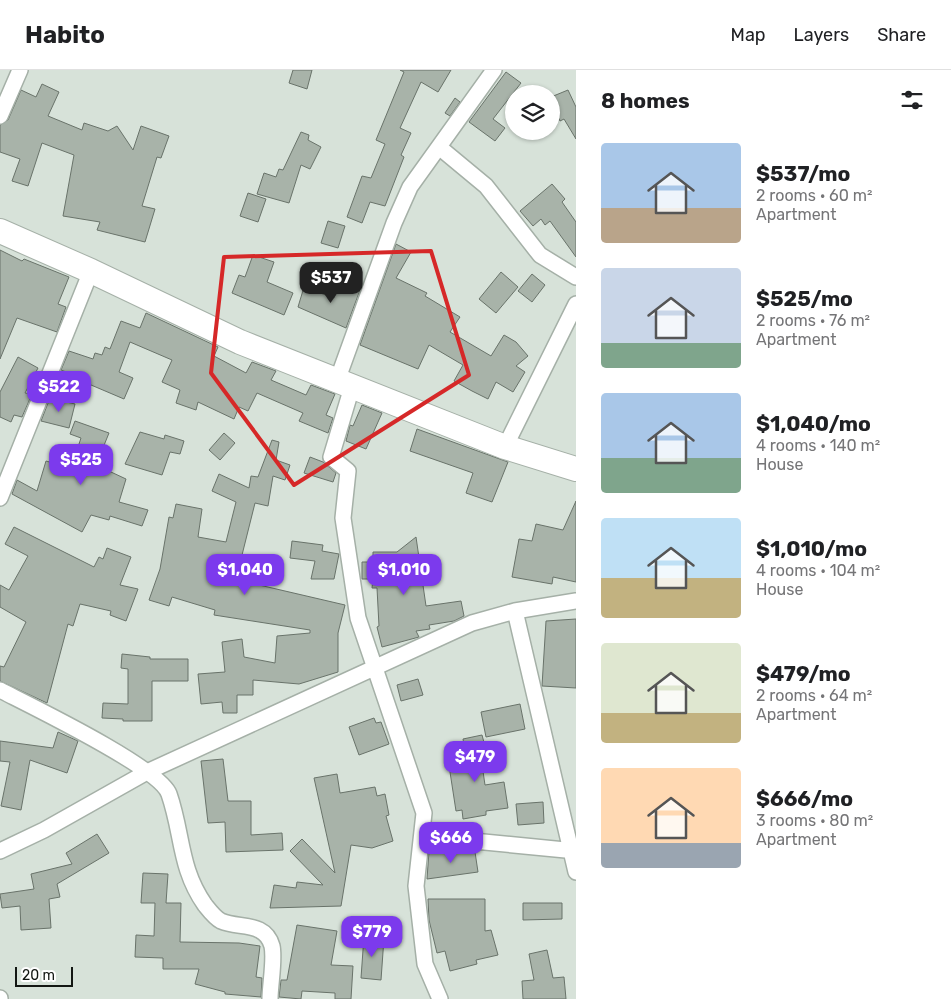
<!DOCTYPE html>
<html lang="en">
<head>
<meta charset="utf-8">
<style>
  body { margin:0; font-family:Rubik,sans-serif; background:#f6f6f6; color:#202124; height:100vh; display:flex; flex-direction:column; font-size:19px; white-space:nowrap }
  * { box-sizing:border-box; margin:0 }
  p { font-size:16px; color:#757577 }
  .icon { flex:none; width:28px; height:28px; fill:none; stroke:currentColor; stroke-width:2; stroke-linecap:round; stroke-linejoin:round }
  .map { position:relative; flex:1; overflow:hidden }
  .drawer { display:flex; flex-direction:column; background:#fff; width:375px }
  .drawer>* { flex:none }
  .tools { position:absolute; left:505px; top:15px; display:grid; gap:10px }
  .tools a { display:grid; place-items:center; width:55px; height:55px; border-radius:50%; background:#fff; box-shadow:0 1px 4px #0004; font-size:25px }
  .scale { position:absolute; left:15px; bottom:12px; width:58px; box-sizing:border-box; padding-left:5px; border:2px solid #131713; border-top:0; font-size:14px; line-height:18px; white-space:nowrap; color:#131713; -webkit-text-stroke:4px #fff; paint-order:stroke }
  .price { position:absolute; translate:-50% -42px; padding:0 11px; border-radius:10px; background:#7c3aed; color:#fff; font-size:16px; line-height:32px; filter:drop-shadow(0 1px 2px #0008) }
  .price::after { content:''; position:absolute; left:50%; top:30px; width:15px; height:11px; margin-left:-8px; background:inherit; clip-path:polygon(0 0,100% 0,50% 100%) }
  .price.current { background:#222; color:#fff }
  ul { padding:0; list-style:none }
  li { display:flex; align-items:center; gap:15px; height:125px; padding:0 25px }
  li span { display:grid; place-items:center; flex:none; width:140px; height:100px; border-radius:5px; color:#555 }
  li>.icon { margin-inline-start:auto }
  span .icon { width:60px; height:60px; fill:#fffc; stroke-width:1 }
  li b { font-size:21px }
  h2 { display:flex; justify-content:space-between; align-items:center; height:60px; padding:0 25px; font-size:21px }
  header { display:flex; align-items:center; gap:30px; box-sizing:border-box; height:70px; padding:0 25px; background:#fff; border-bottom:1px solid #e0e0e0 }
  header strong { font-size:24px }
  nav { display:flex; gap:28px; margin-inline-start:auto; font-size:18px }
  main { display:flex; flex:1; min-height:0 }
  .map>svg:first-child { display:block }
  .building { fill:#a8b3a9; stroke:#69736a }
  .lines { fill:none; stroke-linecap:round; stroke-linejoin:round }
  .minor-casing { stroke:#a5b0a7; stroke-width:18 }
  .primary-casing { stroke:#a5b0a7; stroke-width:26 }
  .minor { stroke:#fff; stroke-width:15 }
  .primary { stroke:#fff; stroke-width:24 }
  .marked { fill:none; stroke:#d62828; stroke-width:4; stroke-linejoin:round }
</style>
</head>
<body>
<header>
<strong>Habito</strong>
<nav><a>Map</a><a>Layers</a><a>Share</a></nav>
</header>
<main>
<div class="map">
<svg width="576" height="929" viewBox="0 0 576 929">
  <rect width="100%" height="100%" fill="#d7e2d9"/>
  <path class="building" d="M293,0H312L307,19L289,13Z
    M400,0H451L438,22L421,12L400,58L411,63L401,85L404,87L385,136L370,132L362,153L347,147L362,106L371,108L385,74L376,70L404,2Z
    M506,2L521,13L493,49L505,58L495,71L469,52Z
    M42,14L59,22L48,46L82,60L84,53L108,61L117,56L133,80L141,56L169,66L161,88L157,87L142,136L155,139L145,172L97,160L100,152L63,146L74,85L42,73L28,116L12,111L20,89L0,82V55L8,50L21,20L36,27Z
    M568,20L576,37V69L564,49L560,51L551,30V27Z
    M455,28L460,32L450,46L445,43Z
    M301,62L309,65L308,70L321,77L310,99L301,95L289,133L257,124L264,103L276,107L279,99L283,100Z
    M552,114L565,129L562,132L576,152V187L550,151L545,155L541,149L533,156L520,141Z
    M248,123L266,129L258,152L240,146Z
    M328,151L345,156L338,178L321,173Z
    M396,174L411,182L396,208L427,223L425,226L460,247L450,262L491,286L504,265L516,272L528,286L516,296L525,302L513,322L496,312L488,329L472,321L454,311L463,295L429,275L418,299L360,275Z
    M0,180L22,191L24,189L69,207L58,234L66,237L57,262L17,248L0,289Z
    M253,185L274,192L267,212L293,223L284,245L232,223L239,205L245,207Z
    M501,202L518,217L496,243L479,229Z
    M532,204L545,215L532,232L518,221Z
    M340,212L360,220L346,258L298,237L304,217L334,228Z
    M146,243L218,277L214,286L246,303L252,292L276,301L271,310L306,325L311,315L335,324L326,345L333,348L328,363L299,351L303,343L257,323L248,341L239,337L234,349L198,332L196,340L176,333L180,320L162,312L172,290L130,272L119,302L133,308L124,329L84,312L85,309L61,300L69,281L93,289L95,283L102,285L105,277L110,279L121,251L140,258Z
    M18,287L38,298L25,323L32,324L22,347L14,345L11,352L0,347V322Z
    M50,328L75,334L69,358L41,351Z
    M362,335L382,343L366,379L346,371L350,355L353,356Z
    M75,351L109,363L96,395L126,409L119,432L148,440L142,456L110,446L109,450L91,445L82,462L12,424L17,410L37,421L46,391L71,398L81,368L70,364Z
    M417,359L508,392L492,432L466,423L473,403L410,381Z
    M140,362L164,369L165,365L184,371L180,384L170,382L162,405L125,394Z
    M224,363L235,373L220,390L209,380Z
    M272,370L279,372L276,390L290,395L285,410L273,406L268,436L255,433L238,501H244L242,511L345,535L338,563V602L299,614L253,610V625H237V643H223L222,632L201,634L198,604L225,602L222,572L242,569L244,587L275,593L277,566L310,563V560L214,545L215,540L172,527L169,536L149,530L160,499L169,447L173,448L176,434L202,439L198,467L226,472L236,432L212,421L219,404L249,418L251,406L258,407Z
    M310,387L323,392L336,403L333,412L304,403Z
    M576,431V512L553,507L552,514L512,507L519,469L532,471L536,454L563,460Z
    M14,457L94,497L99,487L103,489L107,478L131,487L120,515L138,519L126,551L110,545L111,541L80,534L73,556L68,554L47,633L0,611V596L4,597L26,552L0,537V515L9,520L28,486L5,474Z
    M416,467L426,536L461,531L464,546L454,551L429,555L430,559L416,561L419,567L382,577L377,557L379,556L377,518H372L373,509H362V492H373V482H397Z
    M292,471L323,475L322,481L339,484L334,509H311L315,491L290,488Z
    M576,549V618L542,616L546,551Z
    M122,584L150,587V589H188V611H152V651H123V649L102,648L103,633L128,634V599L121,598Z
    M418,609L423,625L401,631L397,615Z
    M520,634L525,659L486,667L481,642Z
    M374,648L376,653L381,652L389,674L359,685L349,657Z
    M58,662L78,671L67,703L30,690L21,740L1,736L10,692L0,691V671L53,678Z
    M482,665L486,680L480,681L485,715L504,712L508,738L486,741V745L463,749L462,740L456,741L448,689L466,686L463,669Z
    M223,689L228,731H251V765L282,763L283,780L226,782L225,752L208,753L201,691Z
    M337,704L340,723L375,717L377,726L385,724L389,745L386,746L393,771L372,778L351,775L341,836L270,838L274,815L296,818L297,812L323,815L290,781L302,769L335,803L314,708Z
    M543,732L544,753L518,755L516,734Z
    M97,764L109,783L57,814L60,827L49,829L51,858L21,860L20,836L2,838L0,824L34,819L31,804L72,794L66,783Z
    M429,781L475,782L478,802L427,809Z
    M143,803L168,804L166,833H181L180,872L239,873L260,876L256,907L262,908L261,927L225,924V922L195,914L199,899H163V888L135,887L136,865L154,866L155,833H141Z
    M428,829H485V861L491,860L498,885L476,890L477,894L450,901L445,881L437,883L429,850Z
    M523,833H562V849L523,850Z
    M297,855L337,861L331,895L353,896L351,929H335V923L302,921L301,929L279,927L281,910H287Z
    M364,866L384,868L381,910L361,908Z
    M547,880L553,908L564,907L566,929H523L522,911L534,910L529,884Z"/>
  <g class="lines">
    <defs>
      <path id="minor" d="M0,46L20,0
        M439,77L486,116L540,185L576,207
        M337,311L394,153L410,117L494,0
        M352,317L331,387L348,401L343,448L358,548L424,743L416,816L425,894L440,929
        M505,377L576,234
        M0,428L91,201
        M515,541L576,802
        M0,620C29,635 160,698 169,724C183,764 179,798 205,835C209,840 215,848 221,851C239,859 265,851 272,876C275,889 270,915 270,929
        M422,766L576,781
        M0,781L44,760L147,702L472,553L515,541L576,531
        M0,928V929"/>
      <path id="primary" d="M0,161L91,201L240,272L505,377L576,399"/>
    </defs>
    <use href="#minor" class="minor-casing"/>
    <use href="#primary" class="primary-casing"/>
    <use href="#minor" class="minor"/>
    <use href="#primary" class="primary"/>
  </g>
  <path class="marked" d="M431,181L469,305L294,415L211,303L224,187Z"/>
</svg>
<div class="tools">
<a><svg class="icon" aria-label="layers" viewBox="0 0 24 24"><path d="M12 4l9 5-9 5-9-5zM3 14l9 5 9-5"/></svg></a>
</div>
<div class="scale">20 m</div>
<b class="price current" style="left:331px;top:234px">$537</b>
<b class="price" style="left:59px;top:343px">$522</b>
<b class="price" style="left:81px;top:416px">$525</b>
<b class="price" style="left:245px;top:526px">$1,040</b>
<b class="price" style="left:404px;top:526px">$1,010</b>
<b class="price" style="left:475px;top:713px">$479</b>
<b class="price" style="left:451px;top:794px">$666</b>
<b class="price" style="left:372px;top:888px">$779</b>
</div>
<section class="drawer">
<h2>8 homes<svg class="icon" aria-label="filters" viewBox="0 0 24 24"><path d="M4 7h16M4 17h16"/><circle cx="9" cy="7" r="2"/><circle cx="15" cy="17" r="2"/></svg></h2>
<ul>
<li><span style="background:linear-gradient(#a9c7e8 65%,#b9a48a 0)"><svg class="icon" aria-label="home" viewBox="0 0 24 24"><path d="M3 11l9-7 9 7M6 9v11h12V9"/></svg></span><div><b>$537/mo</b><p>2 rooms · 60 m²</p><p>Apartment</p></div></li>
<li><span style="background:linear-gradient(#c9d6e8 75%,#7fa58c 0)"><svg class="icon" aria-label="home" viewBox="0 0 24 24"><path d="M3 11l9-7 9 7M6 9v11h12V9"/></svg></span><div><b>$525/mo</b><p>2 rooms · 76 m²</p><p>Apartment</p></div></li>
<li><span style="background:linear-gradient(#a9c7e8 65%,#7fa58c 0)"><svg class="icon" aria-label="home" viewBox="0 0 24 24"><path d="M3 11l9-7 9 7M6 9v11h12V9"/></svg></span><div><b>$1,040/mo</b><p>4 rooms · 140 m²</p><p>House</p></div></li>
<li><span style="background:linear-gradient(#bfe0f5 60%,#c2b280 0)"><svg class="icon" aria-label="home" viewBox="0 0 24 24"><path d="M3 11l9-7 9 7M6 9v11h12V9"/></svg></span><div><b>$1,010/mo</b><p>4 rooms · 104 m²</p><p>House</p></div></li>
<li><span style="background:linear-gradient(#dfe7d0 70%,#c2b280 0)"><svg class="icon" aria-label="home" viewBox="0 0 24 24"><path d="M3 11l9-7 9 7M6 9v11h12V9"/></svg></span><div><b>$479/mo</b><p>2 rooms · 64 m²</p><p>Apartment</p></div></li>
<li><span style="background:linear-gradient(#ffd9b3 75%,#9aa5b1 0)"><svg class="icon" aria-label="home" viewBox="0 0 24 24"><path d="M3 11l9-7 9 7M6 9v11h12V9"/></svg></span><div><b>$666/mo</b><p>3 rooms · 80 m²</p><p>Apartment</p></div></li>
</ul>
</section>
</main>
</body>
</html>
